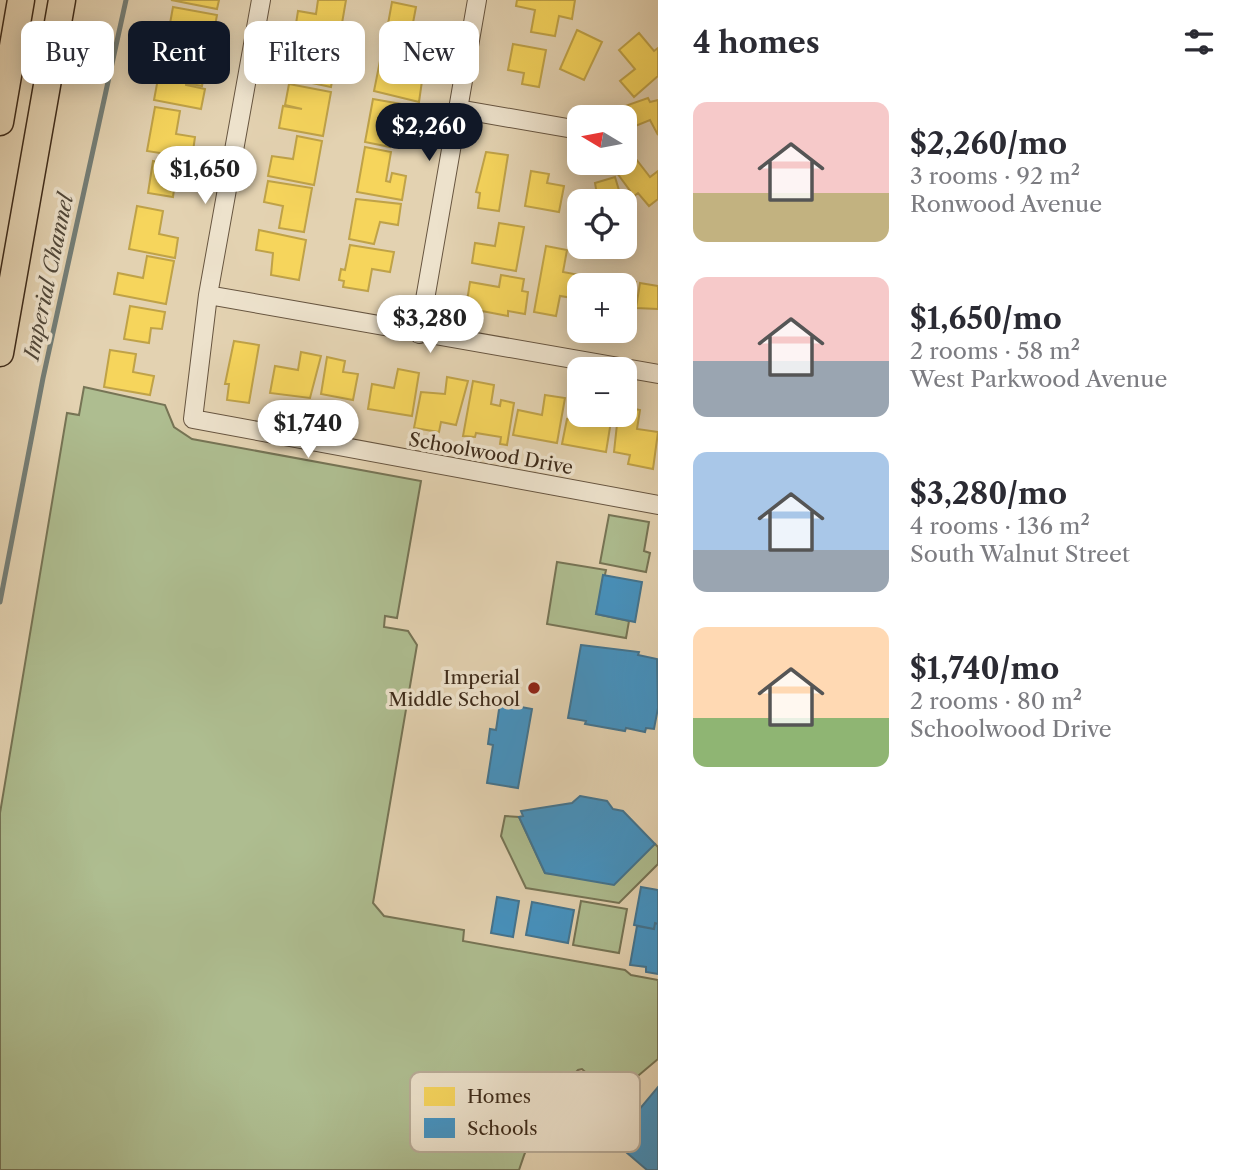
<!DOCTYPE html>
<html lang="en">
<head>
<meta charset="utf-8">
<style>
  body { margin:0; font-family:"Libre Caslon Text",serif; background:#f2f2f3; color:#2b2b33; height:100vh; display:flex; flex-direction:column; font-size:26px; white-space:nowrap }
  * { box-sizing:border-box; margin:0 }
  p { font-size:23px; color:#7c7c81 }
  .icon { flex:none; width:38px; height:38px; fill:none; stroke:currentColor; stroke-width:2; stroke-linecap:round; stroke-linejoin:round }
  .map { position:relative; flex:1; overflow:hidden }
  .panel { display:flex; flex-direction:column; background:#fff; width:595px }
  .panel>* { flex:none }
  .banner { position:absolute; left:21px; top:21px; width:532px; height:63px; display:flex; gap:14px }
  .needle { width:46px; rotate:280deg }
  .controls { position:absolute; left:567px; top:105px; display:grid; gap:14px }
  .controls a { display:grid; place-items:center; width:70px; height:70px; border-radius:14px; background:#fff; box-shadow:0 4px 18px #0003; font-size:35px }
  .price { position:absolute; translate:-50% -60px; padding:0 16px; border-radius:24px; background:#fff; color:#222; font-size:23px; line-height:46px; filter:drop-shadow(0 2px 4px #0008) }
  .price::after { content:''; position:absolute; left:50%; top:42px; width:21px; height:16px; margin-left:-10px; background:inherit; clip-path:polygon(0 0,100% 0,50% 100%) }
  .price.on { background:#111827; color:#fff }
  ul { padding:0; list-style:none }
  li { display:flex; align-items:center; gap:21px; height:175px; padding:0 35px }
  li span { display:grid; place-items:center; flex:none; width:196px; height:140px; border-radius:14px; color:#555 }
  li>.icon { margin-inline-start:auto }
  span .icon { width:84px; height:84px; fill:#fffc; stroke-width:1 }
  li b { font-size:30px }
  h2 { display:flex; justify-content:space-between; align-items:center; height:84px; padding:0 35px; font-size:30px }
  .tag { padding:0 24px; border-radius:14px; background:#fff; box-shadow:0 4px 18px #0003; font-size:24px; line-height:63px }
  .tag.on { background:#111827; color:#fff }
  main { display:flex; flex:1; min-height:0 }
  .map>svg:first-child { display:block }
  .green { fill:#aebd90; stroke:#767455; stroke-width:2 }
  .homes { fill:#f6d55c; stroke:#bfa248; stroke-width:2 }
  .schools { fill:#4393c3; stroke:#427490; stroke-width:2 }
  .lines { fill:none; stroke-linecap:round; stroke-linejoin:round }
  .stream { stroke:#747e77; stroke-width:5 }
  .street-casing { stroke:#675540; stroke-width:20 }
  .primary-casing { stroke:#3e2b1a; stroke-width:29 }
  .street { stroke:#ede2cc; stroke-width:18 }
  .primary { stroke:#e3d2b1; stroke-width:26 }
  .poi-dot { fill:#8f2418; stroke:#ede2cc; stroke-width:2.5 }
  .labels { text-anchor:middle; stroke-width:7; stroke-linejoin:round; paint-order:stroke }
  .street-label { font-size:19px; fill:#3e2b1a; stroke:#ede2cc }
  .poi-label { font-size:19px; fill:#3e2b1a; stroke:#ede2cc; text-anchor:end }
  .water-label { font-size:21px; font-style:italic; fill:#504739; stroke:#ede2cc }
  .key { fill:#ede2cc; stroke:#b8ab97; stroke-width:2 }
  .key-label { font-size:19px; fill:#3e2b1a }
</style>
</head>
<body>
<main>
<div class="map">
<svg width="658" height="1170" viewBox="0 0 658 1170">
  <rect width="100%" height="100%" fill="#e3d2b1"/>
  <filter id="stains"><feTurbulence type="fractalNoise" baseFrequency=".00286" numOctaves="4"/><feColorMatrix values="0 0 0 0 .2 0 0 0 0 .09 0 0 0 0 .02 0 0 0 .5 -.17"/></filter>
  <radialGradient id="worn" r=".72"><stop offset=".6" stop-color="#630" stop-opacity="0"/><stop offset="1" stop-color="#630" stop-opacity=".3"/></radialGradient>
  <path class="green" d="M84,387L165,405L174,427L192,439L421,481L397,618L385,616L384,627L408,631L417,645L373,903L384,916L464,930L463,941L625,970L631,975L658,980V1059L613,1097L582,1069L578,1070C549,1098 531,1132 519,1170H0V813L67,413L79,415Z
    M609,515L649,522L644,551L650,553L646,572L600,563Z
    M557,562L606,570L596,614L629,621L626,638L547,624Z
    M505,816L519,817L545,873L555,874L655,844L658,847V864L619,903L526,888L501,836Z
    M581,901L627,909L619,953L573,945Z"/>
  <path class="homes" d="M171,0H219L217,9Z
    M318,0H346L340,35L295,30L298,11L316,14Z
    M517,0H575L572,19L559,16L555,36L531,32L535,10L516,6Z
    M392,2L416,7L412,28L432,32L428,54L384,46Z
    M173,7L217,15L213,37L194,33L190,56L165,51Z
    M577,30L602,42L584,80L560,69Z
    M639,33L654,51L658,48V76L634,97L620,81L635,69L619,50Z
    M294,35L351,45L347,66L335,64L331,87L307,82L313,59L290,55Z
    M513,44L546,50L539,87L522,84L524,73L508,70Z
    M382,51L408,55L404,78L422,81L419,102L374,91Z
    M162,57L206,65L202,86L186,83V85L205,89L201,109L154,100Z
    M289,84L331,92L323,136L279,128L283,106L302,109L285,105Z
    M648,98L650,102L658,100V135L650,120L633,127L625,106Z
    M373,99L419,107L415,127L394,123L390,147L365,142Z
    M155,107L180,111L176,134L195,137L192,158L147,151Z
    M297,136L322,141L314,185L268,176L272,156L293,159Z
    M365,147L391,152L386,181L390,182L392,173L406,176L402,200L357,192Z
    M486,152L508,155L499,211L478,208L480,193L476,192Z
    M636,159L650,177L658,171V199L649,206L638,193L634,196L617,173Z
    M153,161L189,167L186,184L175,182L173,197L148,193Z
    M531,171L549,174L547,183L564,186L559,212L525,206Z
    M615,177L621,197L619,201H598L595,183Z
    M268,181L312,188L304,232L279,228L283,206L264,202Z
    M356,199L401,204L398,225L380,222L374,244L349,239Z
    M137,206L163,211L159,234L178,238L175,258L129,249Z
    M499,223L524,227L516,271L472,263L475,243L495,246Z
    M259,230L306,240L299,280L271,275L273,253L256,250Z
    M350,245L394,252L390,272L372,269L368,291L343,287L344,281L339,280L341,269L345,270Z
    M546,246L567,250L563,272L585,276L584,285H579V299L560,296L556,316L534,312Z
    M147,256L174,261L166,304L114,294L118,273L143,278Z
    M501,275L524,279L522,291L528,292L525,314L508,311V316L466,308L470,282L499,287Z
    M594,275L636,282L631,310L625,308V285H592Z
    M640,283L658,286V309L636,308Z
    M130,306L165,312L162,329L151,328L149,343L124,339Z
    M234,341L259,345L249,403L227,400L229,384H225Z
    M110,350L136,354L133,372L154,376L150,395L104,387Z
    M301,352L321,356L310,398L270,393L275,366L298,370Z
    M327,357L345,361L343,372L358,374L353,400L321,394Z
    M398,369L419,373L412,416L368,409L372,384L394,388Z
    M447,377L468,381L456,425L441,422L439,432L414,428L421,392L445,394Z
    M473,381L494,385L491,404L500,406L501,400L514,403L507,445L500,444L501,437L476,433L475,437L463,436Z
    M545,395L565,398L557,443L513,435L518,410L542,415Z
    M625,407L640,410L637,429L658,432L653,469L628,464L630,455L614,452L618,415H625Z
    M591,415H612L606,452L562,444L567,419L589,423Z"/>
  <path class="schools" d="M603,575L642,582L635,622L596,614Z
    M581,645L639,652L638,655L657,659L658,708L654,729L646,728L645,732L626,728L625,731L585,724L586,721L568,718Z
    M500,703L532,709L518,788L487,783L493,745L488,744L490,729L496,730Z
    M580,796L607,801L613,809L623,811L655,844L614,885L545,873L519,817L523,816L521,811L572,803Z
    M641,887L658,890V924L655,923L654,929L634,925Z
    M497,897L519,901L513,937L491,933Z
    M532,902L574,910L568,943L526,935Z
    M655,923L658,924V974L646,972V967L630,965L637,926L654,929Z
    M658,1087V1170H647L613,1141Z"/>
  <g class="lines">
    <path class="stream" d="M0,602L43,378L126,0"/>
    <defs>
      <path id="street" d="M261,0L208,295L193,419L658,505
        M458,109L579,130
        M208,295L658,374
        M419,334L477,0"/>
      <path id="primary" d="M0,122L21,0
        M0,353L62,0"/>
    </defs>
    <use href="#street" class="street-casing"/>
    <use href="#primary" class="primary-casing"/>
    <use href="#street" class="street"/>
    <use href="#primary" class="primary"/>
  </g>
  <circle class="poi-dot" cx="534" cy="688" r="7"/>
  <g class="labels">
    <g class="street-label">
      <text transform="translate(491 453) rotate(10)" y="7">Schoolwood Drive</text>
    </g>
    <g class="poi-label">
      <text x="520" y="684">Imperial<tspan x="520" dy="22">Middle School</tspan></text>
    </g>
    <g class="water-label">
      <text transform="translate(49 277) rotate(-78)" y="7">Imperial Channel</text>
    </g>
  </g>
  <rect x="410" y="1072" width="230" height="80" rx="10" class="key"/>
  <rect x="424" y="1087" width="31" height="19" fill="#f6d55c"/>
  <rect x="424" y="1118" width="31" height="20" fill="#4393c3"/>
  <g class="key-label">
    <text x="467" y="1103">Homes</text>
    <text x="467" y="1135">Schools</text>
  </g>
  <rect width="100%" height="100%" filter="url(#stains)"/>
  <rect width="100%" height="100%" fill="url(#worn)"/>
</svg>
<div class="controls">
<a><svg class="needle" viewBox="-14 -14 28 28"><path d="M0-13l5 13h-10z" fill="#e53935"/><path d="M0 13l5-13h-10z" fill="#7c7c81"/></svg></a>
<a><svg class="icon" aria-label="locate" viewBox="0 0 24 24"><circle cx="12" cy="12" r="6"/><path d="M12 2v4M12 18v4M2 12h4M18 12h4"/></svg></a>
<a>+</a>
<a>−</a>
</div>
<b class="price on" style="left:429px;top:163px">$2,260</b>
<b class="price" style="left:205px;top:206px">$1,650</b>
<b class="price" style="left:430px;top:355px">$3,280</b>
<b class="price" style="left:308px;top:460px">$1,740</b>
<div class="banner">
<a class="tag">Buy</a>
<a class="tag on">Rent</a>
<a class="tag">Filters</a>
<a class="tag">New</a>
</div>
</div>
<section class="panel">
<h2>4 homes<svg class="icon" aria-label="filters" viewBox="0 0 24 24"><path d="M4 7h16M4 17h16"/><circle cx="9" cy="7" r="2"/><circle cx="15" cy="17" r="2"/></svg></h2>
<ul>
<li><span style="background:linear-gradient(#f6c9c9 65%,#c2b280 0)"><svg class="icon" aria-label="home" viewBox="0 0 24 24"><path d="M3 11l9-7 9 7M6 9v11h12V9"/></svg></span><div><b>$2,260/mo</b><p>3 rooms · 92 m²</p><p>Ronwood Avenue</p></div></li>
<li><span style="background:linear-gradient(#f6c9c9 60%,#9aa5b1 0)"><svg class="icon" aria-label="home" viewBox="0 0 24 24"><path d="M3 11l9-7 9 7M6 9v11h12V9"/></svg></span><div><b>$1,650/mo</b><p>2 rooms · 58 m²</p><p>West Parkwood Avenue</p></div></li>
<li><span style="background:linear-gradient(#a9c7e8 70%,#9aa5b1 0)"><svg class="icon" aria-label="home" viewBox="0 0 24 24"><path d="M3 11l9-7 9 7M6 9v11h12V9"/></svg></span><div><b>$3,280/mo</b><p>4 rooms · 136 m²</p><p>South Walnut Street</p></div></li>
<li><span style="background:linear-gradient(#ffd9b3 65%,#8fb573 0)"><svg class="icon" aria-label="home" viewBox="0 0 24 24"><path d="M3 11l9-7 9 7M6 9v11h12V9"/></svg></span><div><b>$1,740/mo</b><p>2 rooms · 80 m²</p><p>Schoolwood Drive</p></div></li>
</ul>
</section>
</main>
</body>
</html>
